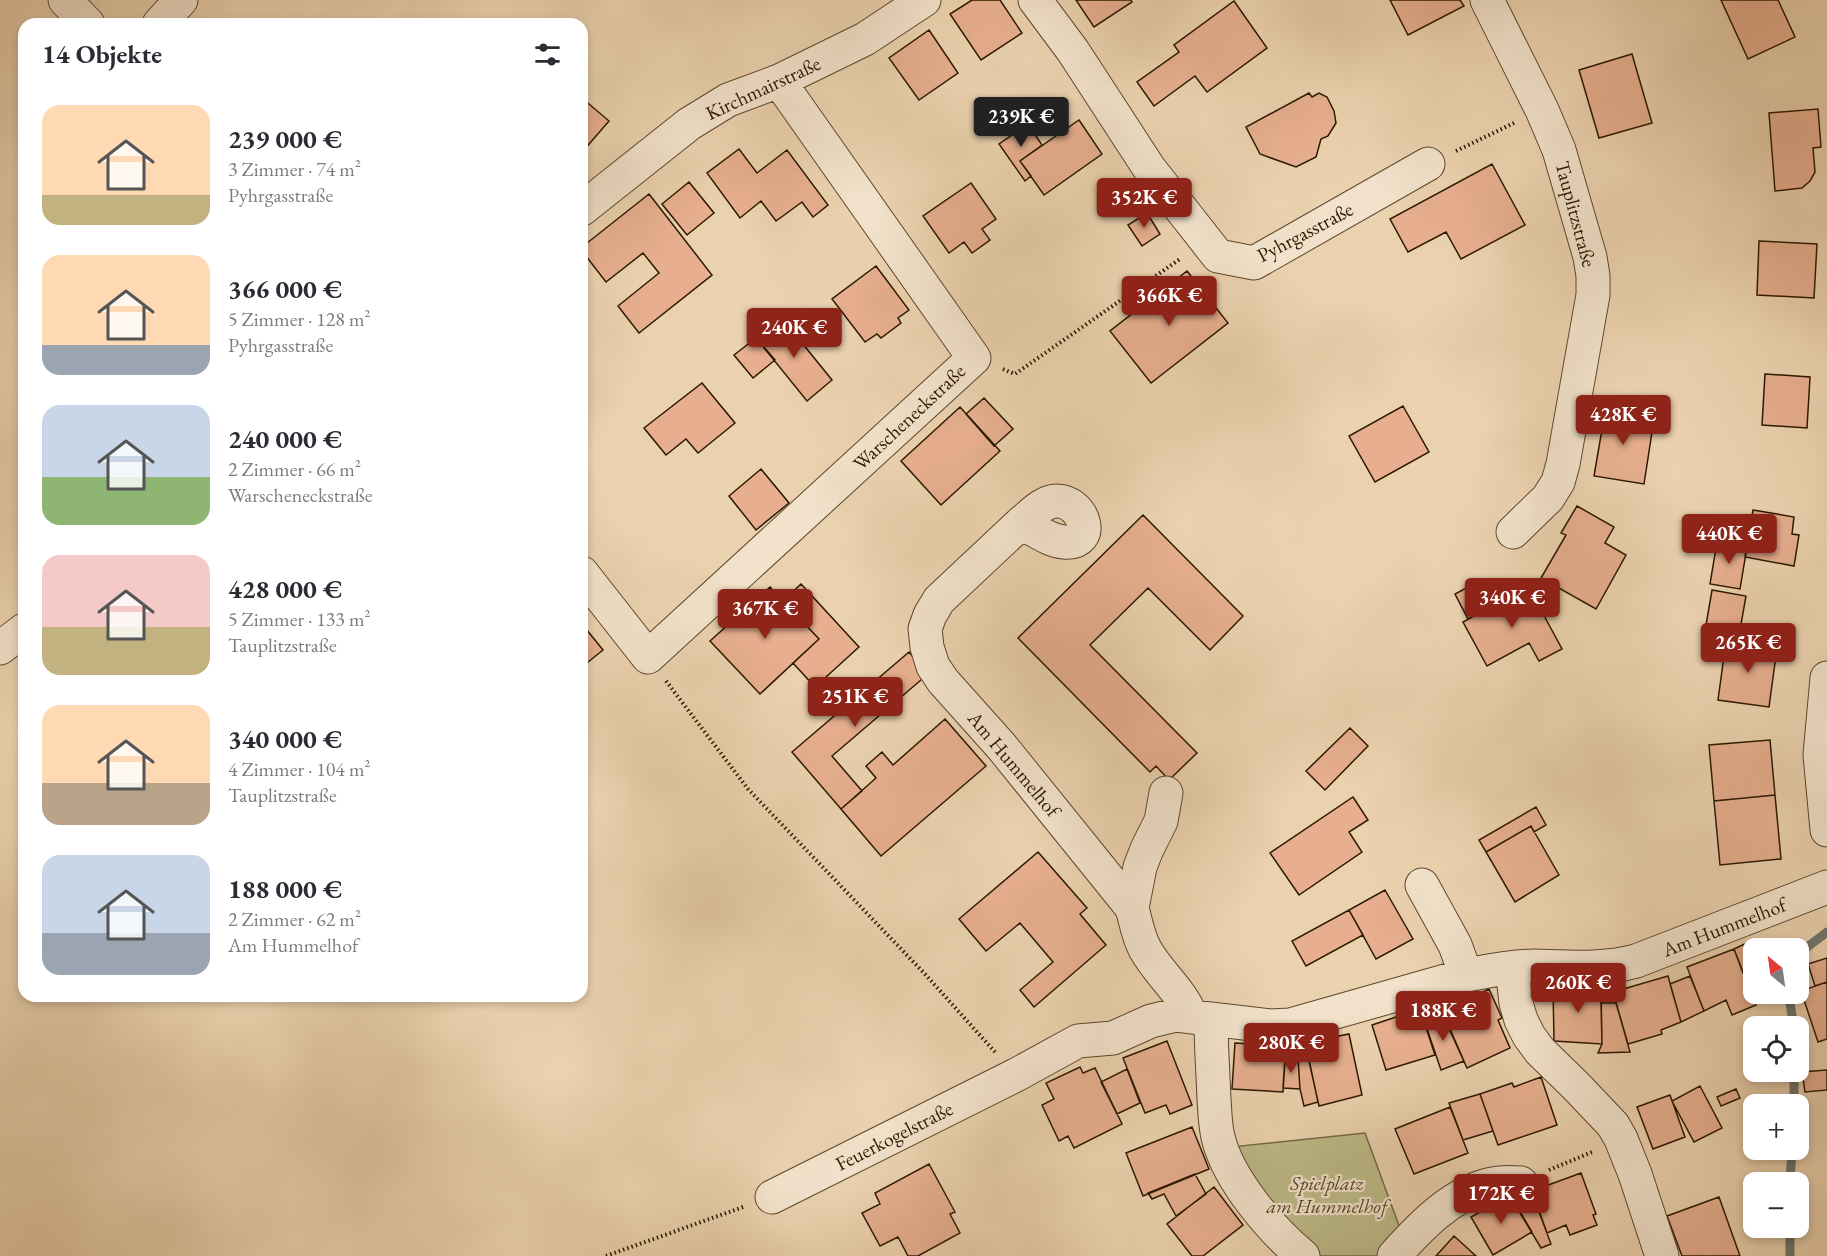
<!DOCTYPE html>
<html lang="de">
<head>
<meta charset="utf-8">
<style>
  body { margin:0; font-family:"EB Garamond",serif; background:#f2f2f3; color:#2b2b33; height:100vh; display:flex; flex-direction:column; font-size:22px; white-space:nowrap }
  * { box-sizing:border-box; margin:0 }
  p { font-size:20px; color:#7c7c81 }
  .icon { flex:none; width:33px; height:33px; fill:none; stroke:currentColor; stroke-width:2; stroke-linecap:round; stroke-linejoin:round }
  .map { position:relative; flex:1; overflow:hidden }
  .details { position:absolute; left:18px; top:18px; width:570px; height:984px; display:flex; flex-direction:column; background:#fff; border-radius:18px; box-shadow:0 3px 9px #0003 }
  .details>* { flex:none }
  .needle { width:39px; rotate:331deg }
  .controls { position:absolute; left:1743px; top:938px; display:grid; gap:12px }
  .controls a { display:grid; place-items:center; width:66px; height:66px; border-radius:12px; background:#fff; box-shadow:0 3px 9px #0003; font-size:30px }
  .price { position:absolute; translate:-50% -51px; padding:0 14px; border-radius:6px; background:#8f2418; color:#fff; font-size:20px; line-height:39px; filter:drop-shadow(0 2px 3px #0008) }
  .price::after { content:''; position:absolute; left:50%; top:36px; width:18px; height:14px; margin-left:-9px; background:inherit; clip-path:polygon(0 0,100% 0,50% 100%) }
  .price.selected { background:#222; color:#fff }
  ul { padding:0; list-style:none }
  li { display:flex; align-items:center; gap:18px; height:150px; padding:0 24px }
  li span { display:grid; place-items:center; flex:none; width:168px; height:120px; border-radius:18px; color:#555 }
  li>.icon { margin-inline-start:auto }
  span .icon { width:72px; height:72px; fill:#fffc; stroke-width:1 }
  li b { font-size:26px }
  h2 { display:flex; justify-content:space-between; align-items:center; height:72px; padding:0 24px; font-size:26px }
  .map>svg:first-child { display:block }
  .green { fill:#bcba87; stroke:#746944; stroke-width:1.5 }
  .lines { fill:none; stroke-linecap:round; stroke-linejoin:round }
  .stream { stroke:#6f766d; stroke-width:9 }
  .building { fill:#e7af8f; stroke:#2c1800; stroke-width:1.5 }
  .minor-casing { stroke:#5c462c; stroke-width:35 }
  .path { stroke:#2c1800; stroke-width:4; stroke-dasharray:1.5 3; stroke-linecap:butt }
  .minor { stroke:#f2e2cb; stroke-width:33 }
  .labels { text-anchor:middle; stroke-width:4.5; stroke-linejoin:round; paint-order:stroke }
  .street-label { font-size:20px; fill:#2c1800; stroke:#f2e2cb }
  .park-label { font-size:20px; font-style:italic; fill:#574928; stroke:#f2e2cb }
</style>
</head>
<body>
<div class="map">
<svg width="1827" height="1256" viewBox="0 0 1827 1256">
  <rect width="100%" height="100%" fill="#ebd2af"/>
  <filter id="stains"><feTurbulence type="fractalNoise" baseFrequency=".00333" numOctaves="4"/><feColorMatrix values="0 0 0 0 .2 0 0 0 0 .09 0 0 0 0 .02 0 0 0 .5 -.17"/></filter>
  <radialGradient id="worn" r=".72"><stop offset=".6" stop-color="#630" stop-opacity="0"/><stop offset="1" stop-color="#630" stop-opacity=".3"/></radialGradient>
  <path class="green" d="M1365,1133L1401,1231L1380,1256H1318L1291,1239L1231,1147Z"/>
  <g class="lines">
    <path class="stream" d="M1798,954L1827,932
      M1788,993L1794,1026
      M1794,1104V1071
      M1790,1182L1792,1149
      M1790,1227V1256"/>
  </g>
  <path class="building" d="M972,0H1000L1022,33L981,60L950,14Z
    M1076,0H1131L1132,2L1094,27Z
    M1390,0H1460L1464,6L1408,35Z
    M1721,0H1778L1795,37L1748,59Z
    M1234,1L1267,48L1207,92L1195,76L1154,106L1137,82L1179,52L1174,45Z
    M929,30L958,73L919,100L889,58Z
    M1632,54L1652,123L1599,138L1579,70Z
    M1309,93L1312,97L1319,93L1327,97L1334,111L1336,123L1328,136L1321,139L1316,157L1296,167L1260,154L1246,127Z
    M582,98L609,121L583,151L582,111L584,108L582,106Z
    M1818,109L1821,147L1813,148L1815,172L1810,181L1802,188L1775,191L1769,113Z
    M1079,120L1102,154L1044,195L1020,161Z
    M1028,124L1042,145L1020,161L1031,176L1025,181L999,144Z
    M739,149L757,173L787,150L828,205L813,217L802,202L776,221L761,201L740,218L707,173Z
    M1492,164L1525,225L1461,259L1446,232L1408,252L1390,219Z
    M689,182L714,213L687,235L662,204Z
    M971,183L996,219L982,229L990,240L972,253L964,242L949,253L923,216Z
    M649,194L712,275L639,333L618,306L659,273L643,253L606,282L582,251V247Z
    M1147,213L1160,234L1142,246L1128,225Z
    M1759,241L1817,244L1814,298L1757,295Z
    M876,266L909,310L898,318L901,323L881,338L877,334L865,342L832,299Z
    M1187,271L1228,323L1151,383L1110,331Z
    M781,317L832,380L807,401L756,338Z
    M756,338L775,360L753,378L734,355Z
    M1765,374L1810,377L1807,428L1762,425Z
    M702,383L735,423L698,453L686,439L666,455L644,428Z
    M984,398L1013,429L994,446L966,414Z
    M1403,406L1429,452L1375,482L1349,436Z
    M1606,406L1645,412L1642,430L1652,432L1644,484L1594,476Z
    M960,407L1000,451L941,505L901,461Z
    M761,469L789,503L756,530L729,496Z
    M1577,506L1614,527L1605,543L1626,555L1596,609L1541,578L1566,535L1561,533Z
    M1753,510L1794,517L1792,534L1799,535L1794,566L1745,557Z
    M1143,515L1243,616L1210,650L1148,588L1090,645L1197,753L1169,780L1156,766L1150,772L1018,638Z
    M1717,542L1747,547L1740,589L1710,584Z
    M1481,580L1494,605L1468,619L1455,594Z
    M801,584L859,647L815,687L793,663L819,639L783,601Z
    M1528,586L1562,649L1539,661L1529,643L1487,666L1463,622Z
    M770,587L819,639L760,694L710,641Z
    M1712,590L1746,596L1740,630L1706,625Z
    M582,624L603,650L582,667Z
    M1726,641L1777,648L1769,707L1718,700Z
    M909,652L928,674L832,756L862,791L841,809L792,752Z
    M945,719L986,766L881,856L841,809L876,778L866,766L882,752L893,765Z
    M1350,728L1368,746L1325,790L1306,771Z
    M1770,740L1775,795L1714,801L1709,745Z
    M1775,795L1781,859L1720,865L1714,801Z
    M1353,797L1368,820L1349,832L1362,852L1299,895L1270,853Z
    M1536,807L1546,825L1534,832L1531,826L1486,852L1479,840Z
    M1531,826L1559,875L1515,902L1486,852Z
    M1038,852L1087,908L1080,914L1106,945L1034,1007L1020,990L1053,962L1020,923L986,951L959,919Z
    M1385,890L1413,939L1376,959L1349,910Z
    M1349,910L1363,935L1306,966L1292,941Z
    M1751,941L1754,948V969L1743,973L1734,949Z
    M1734,949L1756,1005L1732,1015L1726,1000L1704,1011L1687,967Z
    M1827,958V982L1815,986L1808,964Z
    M1668,976L1681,1022L1661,1030L1662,1034L1628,1044L1613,992Z
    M1690,976L1704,1011L1681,1022L1670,984Z
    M1827,982V1039L1818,1042L1801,991Z
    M1601,986L1602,1044L1554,1041L1553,987Z
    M1489,989L1502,1018L1498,1020L1510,1048L1467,1068L1441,1011Z
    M1601,1003H1616L1630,1052L1598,1053L1602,1044Z
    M1420,1009L1435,1055L1386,1070L1372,1025Z
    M1443,1013L1464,1061L1441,1070L1424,1020Z
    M1349,1034L1362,1095L1319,1106L1305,1043Z
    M1167,1041L1192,1105L1170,1114L1166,1105L1145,1113L1123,1058Z
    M1235,1043L1286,1046L1283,1092L1232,1089Z
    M1308,1055L1318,1102L1304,1106L1300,1089L1298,1058Z
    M1285,1057L1298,1058L1300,1089L1283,1088Z
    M1080,1067L1083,1073L1095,1068L1122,1124L1074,1148L1068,1136L1059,1141L1042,1105L1054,1099L1046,1083Z
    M1127,1069L1140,1103L1117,1114L1101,1082Z
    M1827,1070V1090L1805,1092L1802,1072Z
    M1541,1077L1557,1125L1498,1145L1480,1094L1512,1083L1514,1087Z
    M1700,1086L1722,1128L1694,1142L1672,1101Z
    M1736,1089L1740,1098L1721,1106L1717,1097Z
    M1480,1094L1493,1131L1463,1140L1449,1103Z
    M1670,1095L1685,1137L1653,1149L1637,1107Z
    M1450,1107L1468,1153L1414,1174L1395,1129Z
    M1192,1127L1209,1169L1143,1196L1126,1153Z
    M929,1164L955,1212L950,1214L960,1233L918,1256H908L898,1237L880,1246L862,1213L880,1204L875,1193Z
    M1581,1173L1596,1214L1593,1215L1597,1225L1570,1235L1566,1225L1547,1233L1532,1191Z
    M1195,1174L1206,1194L1176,1216L1164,1194L1152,1199L1148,1193Z
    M1214,1187L1243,1225L1203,1256H1192L1167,1224Z
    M1510,1195L1532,1232L1493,1255L1471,1217Z
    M1719,1197L1740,1256H1682L1667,1216Z
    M1535,1201L1551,1244L1541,1248L1517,1208Z
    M1454,1236L1476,1256H1436Z"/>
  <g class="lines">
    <defs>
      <path id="minor" d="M65,0L88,24
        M1035,0L1073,51L1149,168L1218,256L1254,263L1428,164
        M1487,0L1542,110L1559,150L1590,257L1593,276V295L1563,464L1558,482L1548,498L1513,532
        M159,24L181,0
        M582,209L689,124L728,100L779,81L865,39L924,0
        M1021,523C1031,515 1043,501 1057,501C1084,501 1098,545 1064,542C1049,541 1034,529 1021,523L939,600L930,615L925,629L927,647L933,666L943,681L1002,747L1132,908C1136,922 1138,936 1145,949C1158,973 1181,990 1191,1016
        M582,573L648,657L974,358L779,81
        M0,648L24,630
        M1827,678L1820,755L1827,830
        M1422,885L1455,945L1466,975
        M1132,908L1140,867L1147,849L1161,821L1166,793
        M1512,968L1516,1003L1521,1020L1529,1036L1540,1051L1576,1086L1613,1125L1621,1139L1635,1174L1662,1256
        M1211,1020C1211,1046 1213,1073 1214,1099C1215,1113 1215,1128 1219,1141C1230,1181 1271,1230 1303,1256
        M772,1197L1016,1075L1078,1041L1113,1038L1151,1021L1176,1015L1270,1026L1290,1025L1466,975C1489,971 1512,966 1535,966C1569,967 1603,970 1636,961L1827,887
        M1394,1256C1419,1228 1450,1195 1488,1185C1499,1182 1510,1182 1521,1183"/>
    </defs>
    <use href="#minor" class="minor-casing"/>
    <path class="path" d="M1456,151L1514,123
      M1003,369L1015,374L1180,259
      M666,681L748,789L924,973L995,1052
      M1549,1170L1592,1152
      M606,1256L743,1207"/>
    <use href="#minor" class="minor"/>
  </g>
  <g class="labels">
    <g class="street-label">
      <text transform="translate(763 88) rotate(-25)" y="7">Kirchmairstraße</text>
      <text transform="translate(1576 214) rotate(75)" y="7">Tauplitzstraße</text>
      <text transform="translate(1305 232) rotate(-28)" y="7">Pyhrgasstraße</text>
      <text transform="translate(909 417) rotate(-43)" y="7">Warscheneckstraße</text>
      <text transform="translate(1014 764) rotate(50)" y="7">Am Hummelhof</text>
      <text transform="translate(1724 927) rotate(-21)" y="7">Am Hummelhof</text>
      <text transform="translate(894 1136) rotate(-27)" y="7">Feuerkogelstraße</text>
    </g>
    <g class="park-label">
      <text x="1327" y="1190">Spielplatz<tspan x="1327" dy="23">am Hummelhof</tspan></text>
    </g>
  </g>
  <rect width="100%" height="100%" filter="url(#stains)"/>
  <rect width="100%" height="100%" fill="url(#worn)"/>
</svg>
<div class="controls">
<a><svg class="needle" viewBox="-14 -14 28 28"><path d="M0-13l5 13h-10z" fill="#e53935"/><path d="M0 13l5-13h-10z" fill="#7c7c81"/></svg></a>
<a><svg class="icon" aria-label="locate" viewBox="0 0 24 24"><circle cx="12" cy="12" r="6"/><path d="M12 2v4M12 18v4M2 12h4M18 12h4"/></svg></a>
<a>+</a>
<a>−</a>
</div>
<b class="price selected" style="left:1021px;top:148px">239K €</b>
<b class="price" style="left:1144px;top:229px">352K €</b>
<b class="price" style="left:1169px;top:327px">366K €</b>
<b class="price" style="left:794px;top:359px">240K €</b>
<b class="price" style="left:1623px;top:446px">428K €</b>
<b class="price" style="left:1729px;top:565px">440K €</b>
<b class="price" style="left:1512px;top:629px">340K €</b>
<b class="price" style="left:765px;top:640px">367K €</b>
<b class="price" style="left:1748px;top:674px">265K €</b>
<b class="price" style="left:855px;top:728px">251K €</b>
<b class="price" style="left:1578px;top:1014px">260K €</b>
<b class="price" style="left:1443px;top:1042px">188K €</b>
<b class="price" style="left:1291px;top:1074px">280K €</b>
<b class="price" style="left:1501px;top:1225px">172K €</b>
<section class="details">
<h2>14 Objekte<svg class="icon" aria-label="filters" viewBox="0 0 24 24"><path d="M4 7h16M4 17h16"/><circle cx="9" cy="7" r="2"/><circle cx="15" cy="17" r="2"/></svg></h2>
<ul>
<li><span style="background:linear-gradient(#ffd9b3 75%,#c2b280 0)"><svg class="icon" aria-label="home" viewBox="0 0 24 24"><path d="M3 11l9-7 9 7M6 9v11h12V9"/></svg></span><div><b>239 000 €</b><p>3 Zimmer · 74 m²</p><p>Pyhrgasstraße</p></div></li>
<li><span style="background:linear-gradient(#ffd9b3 75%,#9aa5b1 0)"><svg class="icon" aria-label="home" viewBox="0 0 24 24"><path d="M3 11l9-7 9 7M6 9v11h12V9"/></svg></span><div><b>366 000 €</b><p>5 Zimmer · 128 m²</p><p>Pyhrgasstraße</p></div></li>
<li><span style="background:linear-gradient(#c9d6e8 60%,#8fb573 0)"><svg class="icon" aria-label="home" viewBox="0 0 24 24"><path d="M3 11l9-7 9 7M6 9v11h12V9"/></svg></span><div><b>240 000 €</b><p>2 Zimmer · 66 m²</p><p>Warscheneckstraße</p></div></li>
<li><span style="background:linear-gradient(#f6c9c9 60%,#c2b280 0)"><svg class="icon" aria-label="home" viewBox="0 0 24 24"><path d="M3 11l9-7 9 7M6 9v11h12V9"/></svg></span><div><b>428 000 €</b><p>5 Zimmer · 133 m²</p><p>Tauplitzstraße</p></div></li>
<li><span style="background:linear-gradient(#ffd9b3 65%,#b9a48a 0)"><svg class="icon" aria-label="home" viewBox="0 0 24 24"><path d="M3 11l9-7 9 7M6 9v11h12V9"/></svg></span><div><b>340 000 €</b><p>4 Zimmer · 104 m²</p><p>Tauplitzstraße</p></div></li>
<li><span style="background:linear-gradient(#c9d6e8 65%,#9aa5b1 0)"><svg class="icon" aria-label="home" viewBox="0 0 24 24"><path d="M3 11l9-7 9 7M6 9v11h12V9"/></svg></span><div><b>188 000 €</b><p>2 Zimmer · 62 m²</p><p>Am Hummelhof</p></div></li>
</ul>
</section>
</div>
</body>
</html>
